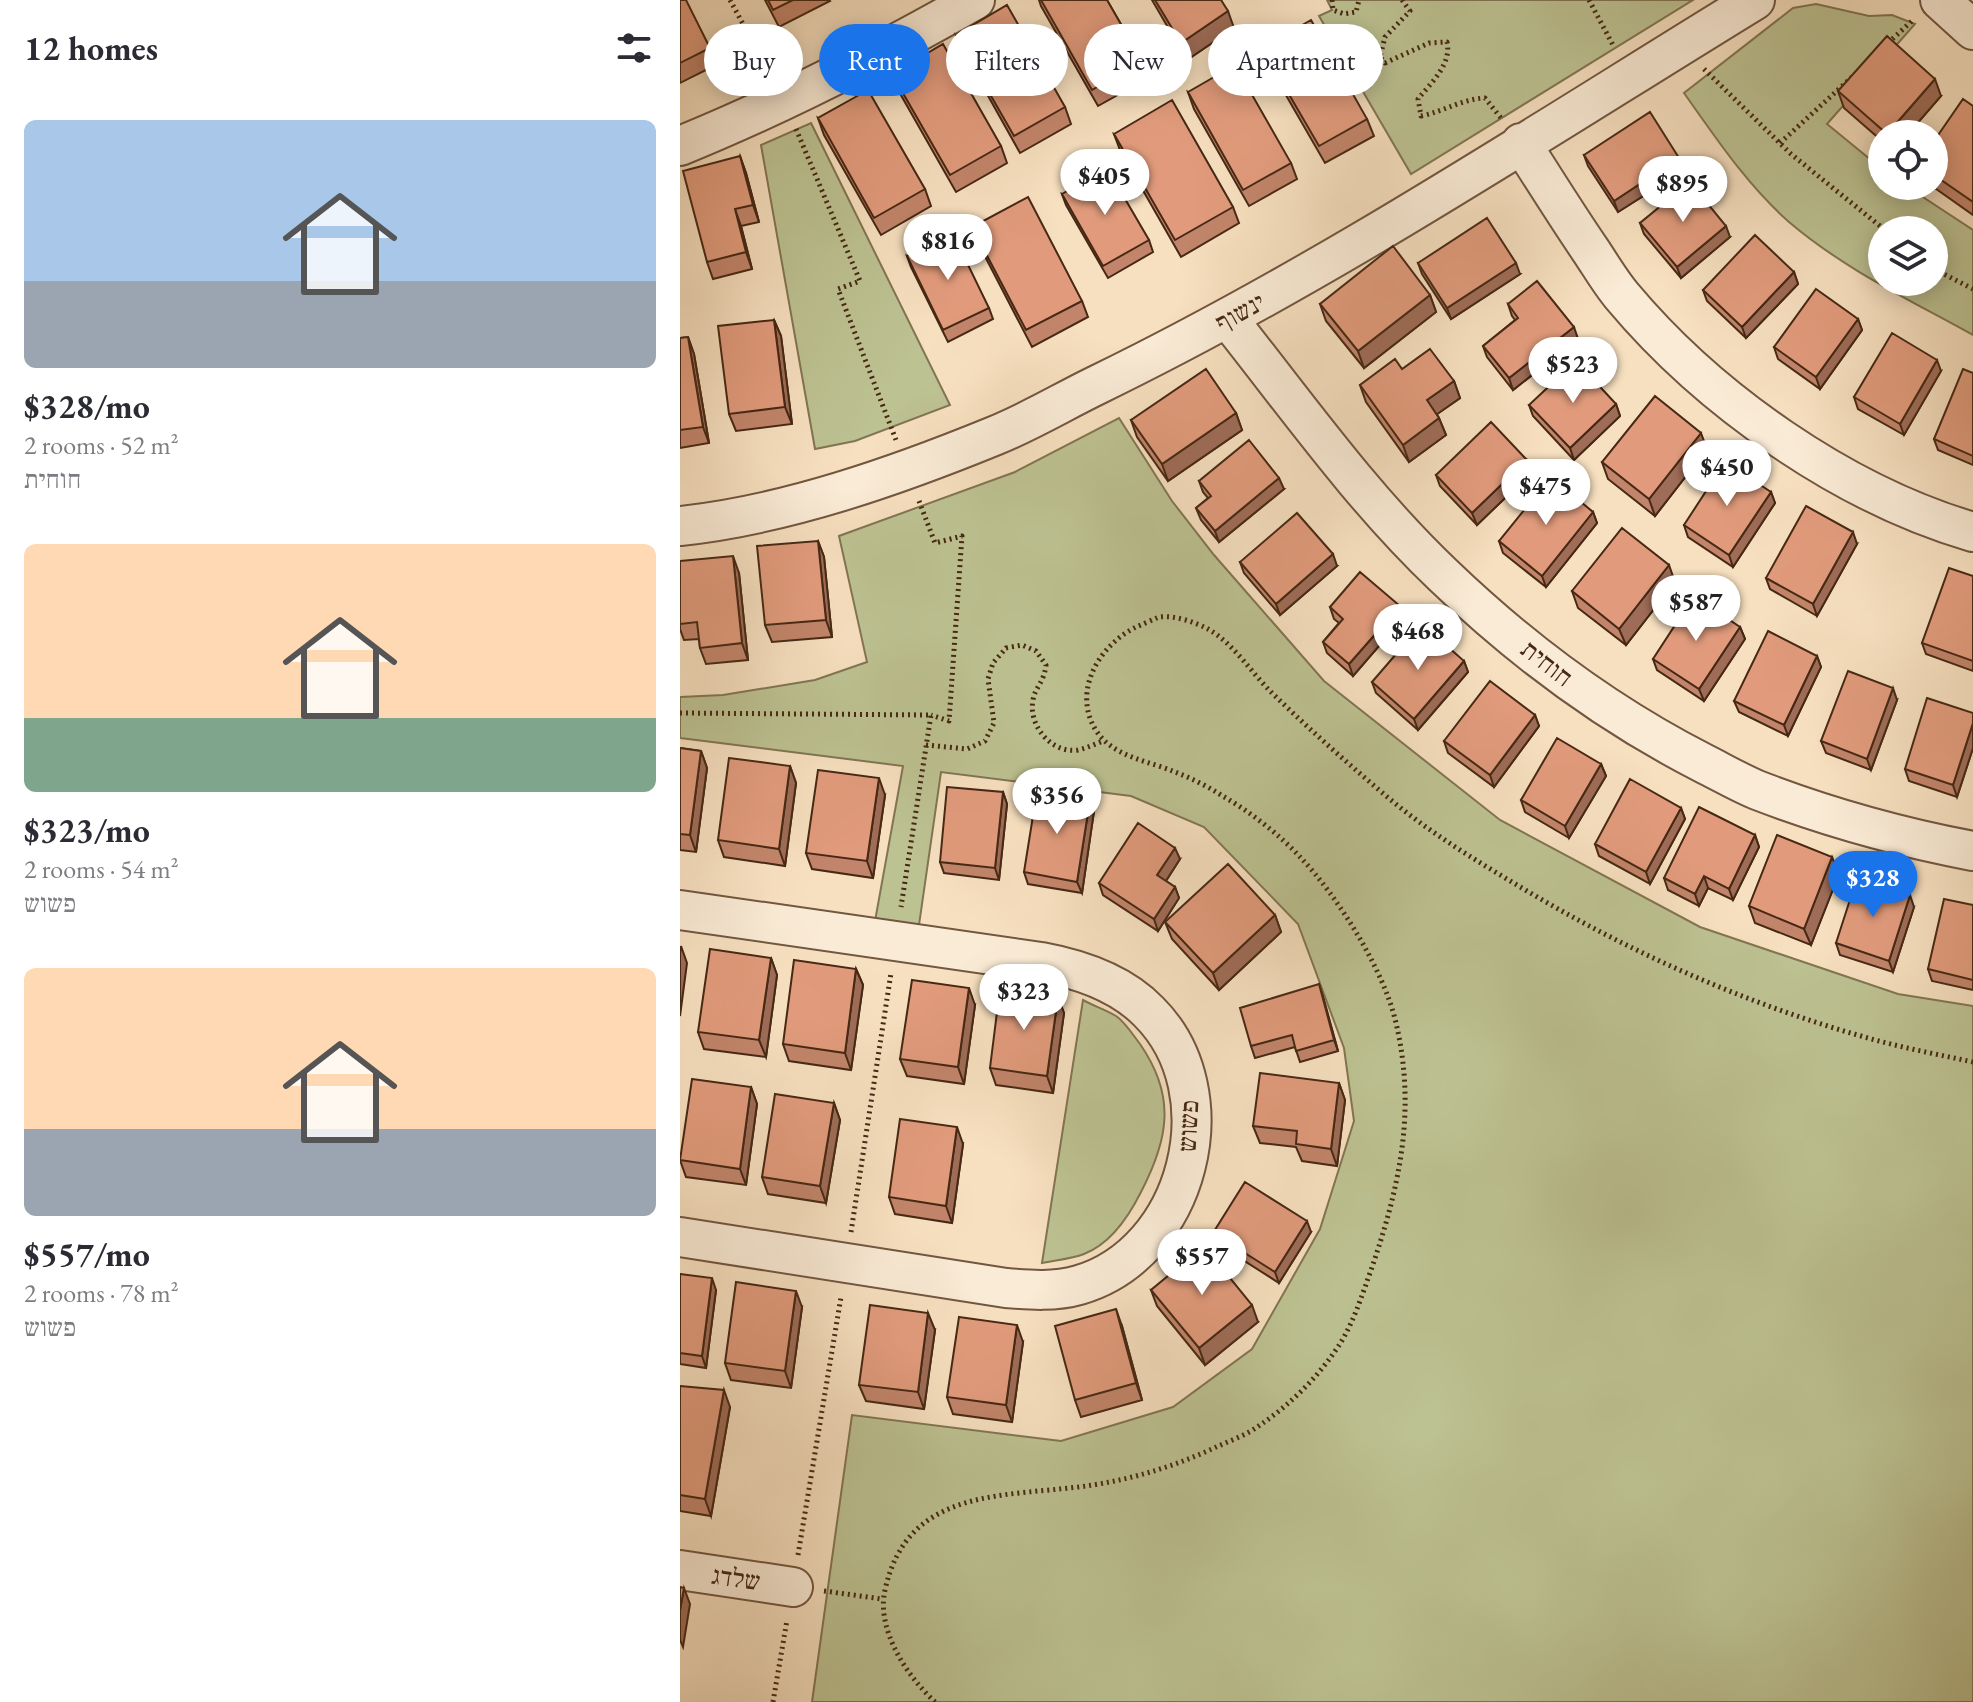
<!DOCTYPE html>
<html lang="en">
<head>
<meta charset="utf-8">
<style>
  body { margin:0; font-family:"EB Garamond","Frank Ruhl Libre",serif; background:#f2f2f3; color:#2b2b33; height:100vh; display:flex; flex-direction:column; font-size:30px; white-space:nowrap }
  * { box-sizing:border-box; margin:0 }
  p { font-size:26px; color:#7c7c81 }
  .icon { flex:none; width:44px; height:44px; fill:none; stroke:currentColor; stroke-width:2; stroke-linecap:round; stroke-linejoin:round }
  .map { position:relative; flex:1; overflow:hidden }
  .sheet { display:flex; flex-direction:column; background:#fff; width:680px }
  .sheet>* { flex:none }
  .guide { position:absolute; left:24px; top:24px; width:760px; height:72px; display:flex; gap:16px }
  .fabs { position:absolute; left:1188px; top:120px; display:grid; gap:16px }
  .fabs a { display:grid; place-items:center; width:80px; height:80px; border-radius:50%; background:#fff; box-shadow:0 4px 20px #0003; font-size:40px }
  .price { position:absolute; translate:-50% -68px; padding:0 18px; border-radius:28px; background:#fff; color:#222; font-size:26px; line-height:52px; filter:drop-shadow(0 2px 4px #0008) }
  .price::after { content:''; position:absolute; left:50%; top:48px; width:24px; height:18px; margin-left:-12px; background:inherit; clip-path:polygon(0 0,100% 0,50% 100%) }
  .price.active { background:#1a73e8; color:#fff }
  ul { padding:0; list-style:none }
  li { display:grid; align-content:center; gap:16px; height:424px; padding:0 24px }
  li span { display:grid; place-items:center; height:248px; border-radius:12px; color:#555 }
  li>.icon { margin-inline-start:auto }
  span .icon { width:144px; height:144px; fill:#fffc; stroke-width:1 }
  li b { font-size:34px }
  h2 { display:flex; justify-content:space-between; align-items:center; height:96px; padding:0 24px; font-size:34px }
  .chip { padding:0 28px; border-radius:36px; background:#fff; box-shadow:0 4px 20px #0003; font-size:28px; line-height:72px }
  .chip.active { background:#1a73e8; color:#fff }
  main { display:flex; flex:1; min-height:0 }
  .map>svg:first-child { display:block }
  .green { fill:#bdc292; stroke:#827553; stroke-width:2; fill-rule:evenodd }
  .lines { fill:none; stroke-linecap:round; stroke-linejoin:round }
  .minor-casing { stroke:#72563f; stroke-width:42 }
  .path { stroke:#462814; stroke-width:5; stroke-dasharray:2 4; stroke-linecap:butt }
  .minor { stroke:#faebd6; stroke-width:38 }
  .wall { fill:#c2856b; stroke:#462814; stroke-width:2 }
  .shaded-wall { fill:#9e6c57; stroke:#462814; stroke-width:2 }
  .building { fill:#e19b7c; stroke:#462814; stroke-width:2 }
  .labels { text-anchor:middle; stroke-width:7; stroke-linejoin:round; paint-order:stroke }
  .street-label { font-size:26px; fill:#462814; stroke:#faebd6 }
</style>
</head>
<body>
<main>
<section class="sheet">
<h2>12 homes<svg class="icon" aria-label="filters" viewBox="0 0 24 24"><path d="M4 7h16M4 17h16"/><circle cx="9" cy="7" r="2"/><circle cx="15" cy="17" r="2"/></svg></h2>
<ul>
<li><span style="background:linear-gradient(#a9c7e8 65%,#9aa5b1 0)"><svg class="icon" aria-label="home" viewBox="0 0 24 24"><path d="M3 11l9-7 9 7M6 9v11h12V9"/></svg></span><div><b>$328/mo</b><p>2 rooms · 52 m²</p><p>חוחית</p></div></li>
<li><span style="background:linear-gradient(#ffd9b3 70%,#7fa58c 0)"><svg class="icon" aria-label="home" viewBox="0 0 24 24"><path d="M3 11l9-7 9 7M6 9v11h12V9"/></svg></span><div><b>$323/mo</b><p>2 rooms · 54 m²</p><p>פשוש</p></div></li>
<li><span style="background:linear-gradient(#ffd9b3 65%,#9aa5b1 0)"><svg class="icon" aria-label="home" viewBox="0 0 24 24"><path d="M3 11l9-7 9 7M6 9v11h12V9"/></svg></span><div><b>$557/mo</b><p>2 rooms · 78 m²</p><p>פשוש</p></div></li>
</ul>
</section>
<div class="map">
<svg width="1293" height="1702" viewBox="0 0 1293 1702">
  <rect width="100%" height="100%" fill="#f7e0c0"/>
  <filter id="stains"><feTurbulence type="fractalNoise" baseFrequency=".0025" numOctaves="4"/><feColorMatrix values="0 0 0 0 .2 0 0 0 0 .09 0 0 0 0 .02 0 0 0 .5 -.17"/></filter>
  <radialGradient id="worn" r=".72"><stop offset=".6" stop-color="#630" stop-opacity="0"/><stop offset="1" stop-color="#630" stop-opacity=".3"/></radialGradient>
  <path class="green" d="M647,0H1013L731,174L639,16L652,10Z
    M1136,4L1189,16L1212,15L1235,24L1147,124L1202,169V186H1226L1293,230V335C1230,300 1164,269 1109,222C1067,185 1036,138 1004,93L1113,8ZM1202,230H1254V282H1202Z
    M131,123L270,405L175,441L135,449L81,145Z
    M439,418L492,501L534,555L644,681L820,820L1020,927L1218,994L1293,1006V1702H132L172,1415L381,1441L493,1407L572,1349L640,1229L674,1121L664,1048L618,924L524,827L451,796L261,772L239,925L195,921L223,766L0,738V697L43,695L135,680L187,662L159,536L335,472Z
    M403,1000C414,1006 426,1010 436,1016C445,1022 453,1035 460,1044C496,1096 489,1138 461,1192C449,1216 430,1244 404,1254C391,1259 376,1260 362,1263Z"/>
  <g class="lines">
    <defs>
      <path id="minor" d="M1260,0L1293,30
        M841,143C864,179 887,216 911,251C921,266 931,283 942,296C1029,400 1163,494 1293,532
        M0,146C101,105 200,54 295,0
        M548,319C617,406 682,498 763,575C840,649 927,714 1023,763C1041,772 1058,782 1077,790C1147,817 1219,837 1293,851
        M0,526C105,515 216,476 314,436C349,422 382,402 417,385C645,274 858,133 1075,0
        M0,910L361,962C399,969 441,983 469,1012C550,1093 509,1253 399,1285C375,1292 350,1290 326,1288L0,1237
        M0,1570L113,1587"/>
    </defs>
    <use href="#minor" class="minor-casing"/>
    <path class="path" d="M50,0L88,70
      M652,0L653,10L664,14L676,12L679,0
      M722,0L730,11L705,37L700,57L705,63L749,43L767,42C772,64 751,83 738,99L741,116C765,111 782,99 805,98L821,118
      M909,0L934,47
      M1208,43L1233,20
      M1024,69L1111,154L1205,230
      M116,129L180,281L158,289L216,440
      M1100,143L1172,77
      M1254,269L1293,289
      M239,501L255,543L282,536L269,721L251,715
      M0,713L251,715L221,907
      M246,745L287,749L305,741L314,723L308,679L313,663L326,648L342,645L356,651L366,665C364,683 355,687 353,700C348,725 371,754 398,750C407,748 415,744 423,741
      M171,1232L211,973
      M118,1555L161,1297
      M144,1591L202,1599
      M93,1702L107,1620
      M255,1702C227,1676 196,1630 205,1590C228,1484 329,1498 413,1485C456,1478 495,1466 534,1448C549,1441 567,1435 580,1425C607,1407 634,1381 653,1354C671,1330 680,1301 690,1273C719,1189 737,1112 716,1023C704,970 658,897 621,858C599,834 569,811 541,795C527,786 511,778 495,772C469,761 434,757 417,732C391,693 418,646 456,627C459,626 476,618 479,617C494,615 515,622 528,629C553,643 571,672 591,692C628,728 666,762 705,795C747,831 795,860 842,888C949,952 1062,1002 1181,1036C1218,1047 1256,1054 1293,1062"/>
    <use href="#minor" class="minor"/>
  </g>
  <path class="wall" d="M0,0L30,48L36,65L0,83Z
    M85,0H149L150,1L99,27Z
    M359,0H427L462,61L468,78L418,106L361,6Z
    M472,0H541L554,28L507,60Z
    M276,35L385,107L391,124L340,153L283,51Z
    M582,48L687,119L694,136L645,163L588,64Z
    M212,74L321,146L327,163L276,192L218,90Z
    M1158,91L1261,96L1228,134H1202V141L1164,108Z
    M508,92L611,163L617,179L569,206L514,109Z
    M1293,106V215L1252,186H1254V141Z
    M138,118L245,189L251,206L201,235L144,135Z
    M434,134L553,207L559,223L501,257L440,150Z
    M904,155L1004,170L938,212L908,166Z
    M60,156L66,173L79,222L61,226L72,269L33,279L27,262Z
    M382,194L469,240L473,252L428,278L386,205Z
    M960,223L1050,237L1001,278L964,234Z
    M292,227L402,301L408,317L352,347L298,243Z
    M227,256L309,308L313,319L268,342L231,267Z
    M738,263L840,274L771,319L742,274Z
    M1114,272L1118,284L1066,338L1027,301L1023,290Z
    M750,295L756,312L684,368L646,321L640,304Z
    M828,304L898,339L833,390L807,357L803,346L835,320L832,316Z
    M1178,319L1182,330L1140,389L1098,359L1094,347Z
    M94,320L101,336L112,424L56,431L49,414Z
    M8,337L14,354L29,443L0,448V338Z
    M722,369L774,381L780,398L757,414L766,435L729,462L686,402L680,385Z
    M1261,371L1224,435L1178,409L1174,397Z
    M1293,373V465L1258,450L1254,439Z
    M936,404L940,416L894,460L853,416L849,405Z
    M556,413L562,430L488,481L457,437L451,420Z
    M1027,449L975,516L928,479L922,462Z
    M852,472L797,525L760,486L756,475Z
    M519,481L604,489L539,542L521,520L516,508L528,498L523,492Z
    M1091,492L1095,503L1053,567L1008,537L1004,525Z
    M913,512L917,523L866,587L823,553L819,541Z
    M138,541L144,557L152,637L92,642L85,625Z
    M1177,544L1137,616L1090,589L1086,578Z
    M0,561L59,573L68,660L26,664L20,648L19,639L4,640L0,629Z
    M560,562L657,566L600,615L564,573Z
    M1293,576V671L1246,654L1242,643Z
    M995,582L946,645L898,608L892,591Z
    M720,606L724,617L673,676L647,653L643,642L659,623L654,619L650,607Z
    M1060,627L1065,639L1024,701L977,670L973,659Z
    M1137,656L1141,667L1108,736L1059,712L1054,701Z
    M784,661L788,672L738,730L696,693L692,682Z
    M1217,700L1191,770L1146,753L1141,741Z
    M1293,713V748L1277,797L1229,781L1225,769Z
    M855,715L859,726L814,787L768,753L764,741Z
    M0,748L21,751L27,768L16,852L0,850Z
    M921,764L926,776L889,838L845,812L841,800Z
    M110,766L116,783L105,866L44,857L38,840Z
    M323,792L327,804L319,880L264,873L260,862Z
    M205,795L193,878L132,869L126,853Z
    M1001,808L1005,819L970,884L919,856L915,844Z
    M414,811L402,893L348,884L344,872Z
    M1075,835L1079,847L1053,900L1028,888L1019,906L988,890L984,878Z
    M500,859L486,881L495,887L499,898L478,931L423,895L419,883Z
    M1159,874L1131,945L1075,923L1069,906Z
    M1293,905V990L1252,981L1248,969Z
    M1234,907L1213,972L1160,955L1156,943Z
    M595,915L601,932L539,990L492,939L485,922Z
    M91,958L97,975L86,1057L24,1049L18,1032Z
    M176,969L183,985L171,1070L109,1061L103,1044Z
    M639,984L658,1051L620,1062L615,1047L575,1058L571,1046Z
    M378,997L384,1013L373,1093L316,1085L310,1068Z
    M295,1005L284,1084L227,1076L220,1059Z
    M659,1083L665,1100L657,1166L622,1161L616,1147L580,1143L573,1126Z
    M71,1087L77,1104L66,1185L6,1177L0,1160Z
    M154,1103L160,1120L146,1203L88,1194L82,1177Z
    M283,1144L272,1223L215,1214L209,1197Z
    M631,1232L599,1283L538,1244L533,1233Z
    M0,1274L36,1290L26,1368L0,1364Z
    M471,1290L578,1322L525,1365L477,1306Z
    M122,1307L111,1388L51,1380L45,1363Z
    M442,1326L462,1400L401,1417L395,1400Z
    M255,1330L244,1409L186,1401L179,1385Z
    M343,1342L332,1422L273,1414L267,1397Z
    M0,1386L50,1407L31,1516L0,1511Z"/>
  <path class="shaded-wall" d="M548,11L554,28L507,60L501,43Z
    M1255,79L1261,96L1228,134H1207Z
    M60,156L66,173L79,222L73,205Z
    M999,158L1004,170L938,212L934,201Z
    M55,209L61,226L72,269L66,252Z
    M1046,226L1050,237L1001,278L997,267Z
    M836,263L840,274L771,319L767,308Z
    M1114,272L1118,284L1066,338L1062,327Z
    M750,295L756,312L684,368L678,351Z
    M1178,319L1182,330L1140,389L1136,377Z
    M94,320L101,336L112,424L105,407Z
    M894,327L898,339L833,390L829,378Z
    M8,337L14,354L29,443L23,427Z
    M1257,360L1261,371L1224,435L1220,424Z
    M774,381L780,398L753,417L747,400Z
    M936,404L940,416L894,460L890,448Z
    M556,413L562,430L488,481L482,464Z
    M759,418L766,435L729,462L723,445Z
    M1021,433L1027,449L975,516L969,499Z
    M847,460L852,472L797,525L792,513Z
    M599,478L604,489L539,542L535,531Z
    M1091,492L1095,503L1053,567L1049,555Z
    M913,512L917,523L866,587L862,576Z
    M1173,532L1177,544L1137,616L1133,604Z
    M138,541L144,557L152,637L146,620Z
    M653,554L657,566L600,615L596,604Z
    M53,556L59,573L68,660L62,643Z
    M989,565L995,582L946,645L939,629Z
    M720,606L724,617L673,676L669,664Z
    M1060,627L1065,639L1024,701L1019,689Z
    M1137,656L1141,667L1108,736L1104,725Z
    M784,661L788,672L738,730L734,719Z
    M1213,688L1217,700L1191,770L1187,759Z
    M855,715L859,726L814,787L810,775Z
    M1293,723V748L1277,797L1273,785Z
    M21,751L27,768L16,852L10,835Z
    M921,764L926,776L889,838L885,826Z
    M110,766L116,783L105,866L99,849Z
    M199,778L205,795L193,878L187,861Z
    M323,792L327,804L319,880L315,868Z
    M410,800L414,811L402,893L397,882Z
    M1001,808L1005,819L970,884L966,872Z
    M1075,835L1079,847L1053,900L1049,889Z
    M495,848L500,859L482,887L477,875Z
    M1152,857L1159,874L1131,945L1124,929Z
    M1024,876L1028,888L1019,906L1015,894Z
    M495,887L499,898L478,931L474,919Z
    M1230,895L1234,907L1213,972L1209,961Z
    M595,915L601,932L539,990L533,973Z
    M1,946L7,963L0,1016V954Z
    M91,958L97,975L86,1057L79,1040Z
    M176,969L183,985L171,1070L165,1053Z
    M639,984L643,996L658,1051L654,1040Z
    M289,988L295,1005L284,1084L278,1067Z
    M378,997L384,1013L373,1093L367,1076Z
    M659,1083L665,1100L657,1166L651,1149Z
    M71,1087L77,1104L66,1185L60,1169Z
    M154,1103L160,1120L146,1203L140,1186Z
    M277,1127L283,1144L272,1223L266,1206Z
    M627,1221L631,1232L599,1283L595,1272Z
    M32,1278L36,1290L26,1368L22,1356Z
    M116,1291L122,1307L111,1388L105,1371Z
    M572,1305L578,1322L525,1365L519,1348Z
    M436,1309L442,1326L462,1400L456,1383Z
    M248,1313L255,1330L244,1409L238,1392Z
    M337,1325L343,1342L332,1422L326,1405Z
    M44,1390L50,1407L31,1516L25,1499Z
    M4,1588L10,1604L3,1647L0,1640V1610Z"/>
  <path class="building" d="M0,0H6L30,48L0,63Z
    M88,0H113L93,10Z
    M361,0H427L462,61L412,90Z
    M475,0H541L548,11L501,43Z
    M327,5L385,107L334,136L276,35Z
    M631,20L687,119L639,146L582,48Z
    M1207,36L1255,79L1207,134L1158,91Z
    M263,44L321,146L270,175L212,74Z
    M555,65L611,163L563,190L508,92Z
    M188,90L245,189L194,218L138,118Z
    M1283,99L1293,106V202L1254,175V141Z
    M492,100L553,207L495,240L434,134Z
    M970,112L999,158L934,201L904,155Z
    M60,156L73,205L55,209L66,252L27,262L3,171Z
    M427,168L469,240L423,266L382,194Z
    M1010,182L1046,226L997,267L960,223Z
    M348,197L402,301L346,330L292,227Z
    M807,218L836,263L767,308L738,263Z
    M273,234L309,308L263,330L227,256Z
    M1075,235L1114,272L1062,327L1023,290Z
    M713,246L750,295L678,351L640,304Z
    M857,281L894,327L829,378L803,346L838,318L828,304Z
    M1136,289L1178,319L1136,377L1094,347Z
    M94,320L105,407L49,414L38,326Z
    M1212,333L1257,360L1220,424L1174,397Z
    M8,337L23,427L0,430V338Z
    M750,349L774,381L747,400L759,418L723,445L680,385L715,359L722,369Z
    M896,361L936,404L890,448L849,405Z
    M526,369L556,413L482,464L451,420Z
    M1283,369L1293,373V456L1254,439Z
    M975,396L1021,433L969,499L922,462Z
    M811,422L847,460L792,513L756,475Z
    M569,440L599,478L535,531L516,508L531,496L519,481Z
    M1045,462L1091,492L1049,555L1004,525Z
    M871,477L913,512L862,576L819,541Z
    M1126,506L1173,532L1133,604L1086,578Z
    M617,513L653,554L596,604L560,562Z
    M942,528L989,565L939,629L892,591Z
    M138,541L146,620L85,625L77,546Z
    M53,556L62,643L20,648L17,622L0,624V561Z
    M1269,568L1293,576V661L1242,643Z
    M680,572L720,606L669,664L643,642L663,619L650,607Z
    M1014,596L1060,627L1019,689L973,659Z
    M742,624L784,661L734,719L692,682Z
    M1088,631L1137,656L1104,725L1054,701Z
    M1168,671L1213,688L1187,759L1141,741Z
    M810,681L855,715L810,775L764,741Z
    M1247,698L1293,713V723L1273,785L1225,769Z
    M877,738L921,764L885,826L841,800Z
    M0,748L21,751L10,835L0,834Z
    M49,758L110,766L99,849L38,840Z
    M138,770L199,778L187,861L126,853Z
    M950,779L1001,808L966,872L915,844Z
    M267,787L323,792L315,868L260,862Z
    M357,791L410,800L397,882L344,872Z
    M1019,807L1075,835L1049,889L1024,876L1015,894L984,878Z
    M458,823L495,848L477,875L495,887L474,919L419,883Z
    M1097,835L1152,857L1124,929L1069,906Z
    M548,864L595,915L533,973L485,922Z
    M1177,878L1230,895L1209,961L1156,943Z
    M1264,899L1293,905V980L1248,969Z
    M30,949L91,958L79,1040L18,1032Z
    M114,960L176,969L165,1053L103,1044Z
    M232,980L289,988L278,1067L220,1059Z
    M639,984L654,1040L616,1051L612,1035L571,1046L560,1008Z
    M320,988L378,997L367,1076L310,1068Z
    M580,1073L659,1083L651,1149L616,1144L617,1131L573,1126Z
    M12,1079L71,1087L60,1169L0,1160Z
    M95,1094L154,1103L140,1186L82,1177Z
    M220,1119L277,1127L266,1206L209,1197Z
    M565,1182L627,1221L595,1272L533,1233Z
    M524,1246L572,1305L519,1348L471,1290Z
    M0,1274L32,1278L22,1356L0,1353Z
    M56,1282L116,1291L105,1371L45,1363Z
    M190,1305L248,1313L238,1392L179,1385Z
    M436,1309L456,1383L395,1400L375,1326Z
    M279,1317L337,1325L326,1405L267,1397Z
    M0,1386L44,1390L25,1499L0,1495Z
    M0,1587L4,1588L0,1610Z"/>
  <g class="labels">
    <g class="street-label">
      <text transform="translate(560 312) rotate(-29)" y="9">ינשוף</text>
      <text transform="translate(867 663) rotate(38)" y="9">חוחית</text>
      <text transform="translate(508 1126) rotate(-87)" y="9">פשוש</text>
      <text transform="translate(56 1578) rotate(8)" y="9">שלדג</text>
    </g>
  </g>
  <rect width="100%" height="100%" filter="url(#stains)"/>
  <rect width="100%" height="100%" fill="url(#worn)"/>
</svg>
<div class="fabs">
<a><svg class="icon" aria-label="locate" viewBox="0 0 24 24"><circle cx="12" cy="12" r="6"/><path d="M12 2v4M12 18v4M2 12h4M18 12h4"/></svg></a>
<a><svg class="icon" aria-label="layers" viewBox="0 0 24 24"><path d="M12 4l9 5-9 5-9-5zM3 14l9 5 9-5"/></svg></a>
</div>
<b class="price" style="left:425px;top:217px">$405</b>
<b class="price" style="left:1003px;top:224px">$895</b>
<b class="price" style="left:268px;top:282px">$816</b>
<b class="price" style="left:893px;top:405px">$523</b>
<b class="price" style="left:1047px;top:508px">$450</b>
<b class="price" style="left:866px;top:527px">$475</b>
<b class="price" style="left:1016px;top:643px">$587</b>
<b class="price" style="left:738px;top:672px">$468</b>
<b class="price" style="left:377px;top:836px">$356</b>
<b class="price active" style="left:1193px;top:919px">$328</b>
<b class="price" style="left:344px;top:1032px">$323</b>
<b class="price" style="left:522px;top:1297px">$557</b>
<div class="guide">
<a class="chip">Buy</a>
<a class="chip active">Rent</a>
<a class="chip">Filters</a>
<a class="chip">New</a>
<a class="chip">Apartment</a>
</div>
</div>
</main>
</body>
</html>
